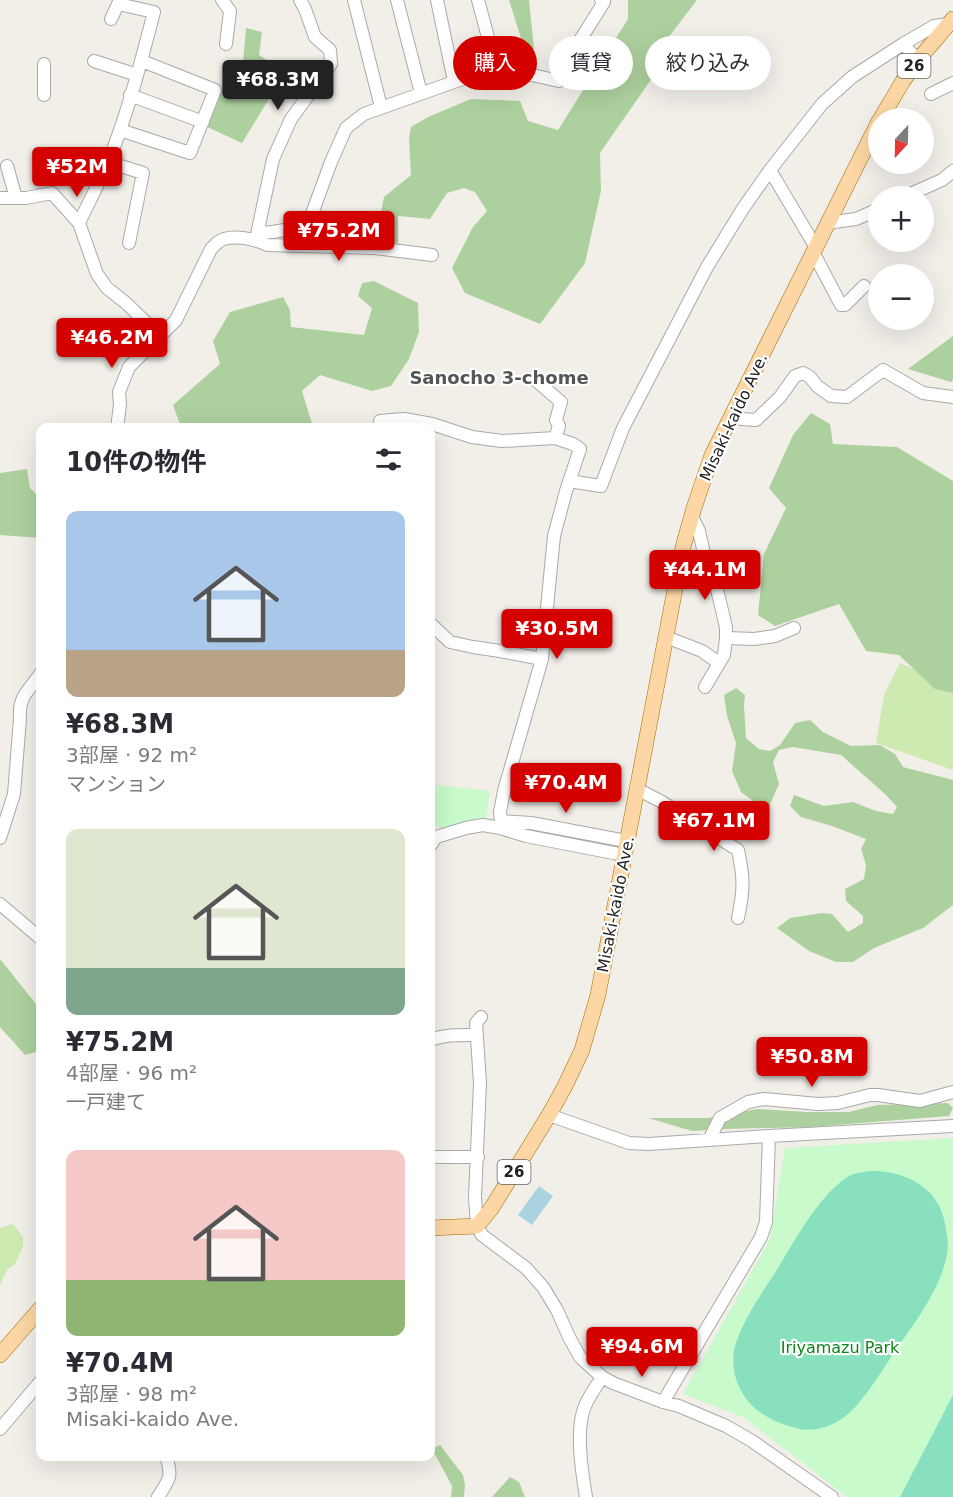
<!DOCTYPE html>
<html lang="ja">
<head>
<meta charset="utf-8">
<style>
  body { margin:0; font-family:"DejaVu Sans","Noto Sans JP",sans-serif; background:#f7f7f7; color:#2b2b33; height:100vh; display:flex; flex-direction:column; font-size:22px; white-space:nowrap }
  * { box-sizing:border-box; margin:0 }
  p { font-size:20px; color:#7c7c81 }
  .icon { flex:none; width:33px; height:33px; fill:none; stroke:currentColor; stroke-width:2; stroke-linecap:round; stroke-linejoin:round }
  .map { position:relative; flex:1; overflow:hidden }
  .panel { position:absolute; left:36px; top:423px; width:399px; height:1038px; display:flex; flex-direction:column; background:#fff; border-radius:12px; box-shadow:0 6px 24px #0002 }
  .panel>* { flex:none }
  .guide { position:absolute; left:453px; top:36px; width:410px; height:54px; display:flex; gap:12px }
  .needle { width:39px; rotate:202deg }
  .fabs { position:absolute; left:868px; top:108px; display:grid; gap:12px }
  .fabs a { display:grid; place-items:center; width:66px; height:66px; border-radius:50%; background:#fff; box-shadow:0 6px 24px #0002; font-size:30px }
  .price { position:absolute; translate:-50% -51px; padding:0 14px; border-radius:6px; background:#d40000; color:#fff; font-size:20px; line-height:39px; filter:drop-shadow(0 2px 3px #0008) }
  .price::after { content:''; position:absolute; left:50%; top:36px; width:18px; height:14px; margin-left:-9px; background:inherit; clip-path:polygon(0 0,100% 0,50% 100%) }
  .price.selected { background:#222; color:#fff }
  ul { padding:0; list-style:none }
  li { display:grid; align-content:center; gap:12px; height:318px; padding:0 30px }
  li span { display:grid; place-items:center; height:186px; border-radius:12px; color:#555 }
  li>.icon { margin-inline-start:auto }
  span .icon { width:108px; height:108px; fill:#fffc; stroke-width:1 }
  li b { font-size:26px }
  h2 { display:flex; justify-content:space-between; align-items:center; height:72px; padding:0 30px; font-size:26px }
  .tag { padding:0 21px; border-radius:27px; background:#fff; box-shadow:0 6px 24px #0002; font-size:21px; line-height:54px }
  .tag.selected { background:#d40000; color:#fff }
  .map>svg:first-child { display:block }
  .grass { fill:#cdebb0 }
  .forest { fill:#add19e }
  .park { fill:#c8facc }
  .pitch { fill:#88e0be }
  .water { fill:#aad3df }
  .lines { fill:none; stroke-linecap:round; stroke-linejoin:round }
  .minor-casing { stroke:#a9a9a9; stroke-width:14 }
  .major-casing { stroke:#a06b00; stroke-width:16 }
  .minor { stroke:#fff; stroke-width:12 }
  .major { stroke:#fcd6a4; stroke-width:15 }
  .labels { text-anchor:middle; stroke-width:4.5; stroke-linejoin:round; paint-order:stroke }
  .shield { fill:#fff; stroke:#646464; stroke-width:1.5 }
  .shield-label { font-size:15px; font-weight:bold; fill:#222 }
  .street-label { font-size:16px; fill:#222; stroke:#fff }
  .park-label { font-size:16px; fill:#0c8416; stroke:#fff }
  .neighbourhood-label { font-size:18px; font-weight:bold; fill:#555; stroke:#fff }
</style>
</head>
<body>
<div class="map">
<svg width="953" height="1497" viewBox="0 0 953 1497">
  <rect width="100%" height="100%" fill="#f2efe9"/>
  <path class="grass" d="M900,663L953,685V770L876,743L884,695Z
    M13,1224L23,1237V1247L15,1264L7,1270L0,1285V1228Z"/>
  <path class="forest" d="M509,0H529L534,49L526,54Z
    M628,0H697L658,51L657,71L600,153L601,191L585,263L540,324L465,293L452,268L473,227L487,211L475,192L464,188L447,193L430,219L398,216V243L376,239L384,197L411,175L409,139L411,127L428,117L471,99L520,101L528,121L558,130L628,19Z
    M246,28L262,32L259,55L278,67L269,99L242,143L207,127L229,74L242,73Z
    M374,281L418,303L419,332L409,359L391,386L372,391L320,375L302,391L313,427H181L173,405L220,364L213,341L230,312L283,297L290,310L291,327L364,335L372,308L358,296L362,283Z
    M953,336V380L951,382L908,369Z
    M811,413L830,424L833,444L897,447L953,481V693L935,689L899,655L866,651L839,604L775,626L758,615L764,554L786,508L769,488L793,435Z
    M27,469L30,488L40,498V538L0,535V473Z
    M736,688L745,695L744,705L746,738L759,749L770,751L780,745L795,723L810,720L823,732L851,746L880,745L895,754L903,767L953,780V905L923,928L874,948L853,962H836L809,951L777,928L790,918L822,913L832,914L848,932L863,923V916L846,901L845,889L864,879L866,865L861,849L866,839L832,826L801,817L790,806L794,795L824,806L853,802L876,811L893,814L897,807L885,794L841,755L793,747L779,750L773,762L779,784L767,811L741,792L732,771L736,743L727,716L724,695Z
    M0,959L40,1009V1051L25,1055L0,1027Z
    M948,1103L953,1108L949,1116L810,1127L727,1129L692,1131L648,1118H708L757,1109L807,1112H849L877,1105Z
    M440,1445L463,1475L465,1485L464,1497H451L452,1486L432,1449Z
    M510,1477L519,1482L525,1497H492Z"/>
  <path class="park" d="M430,784L490,791L486,820L442,829L431,822Z
    M953,1138V1497H847L743,1417L683,1394L770,1239L785,1148Z"/>
  <path class="pitch" d="M871,1171C895,1171 916,1178 932,1195C939,1204 943,1213 945,1224C946,1231 948,1239 948,1246C945,1285 914,1323 893,1354C882,1371 859,1408 843,1418C830,1427 811,1433 796,1428C768,1421 745,1407 736,1379C733,1368 732,1354 736,1343C745,1316 763,1292 778,1268C795,1240 819,1196 846,1178C853,1173 862,1172 871,1171Z
    M953,1395V1497H900Z"/>
  <path class="water" d="M539,1186L553,1196L532,1225L518,1215Z"/>
  <g class="lines">
    <defs>
      <path id="minor" d="M222,0L230,11L226,44
        M354,0L381,107
        M397,0L421,93
        M437,0L454,81
        M478,0L496,67
        M111,19L118,4L154,12C141,62 128,112 109,160C100,181 89,202 79,223L97,274L107,288L126,303L160,336
        M903,44L934,26L948,24
        M94,61L137,75
        M44,64V95
        M931,94L953,83
        M130,95L203,122
        M120,130L190,153L215,90L142,61
        M108,162L143,173L129,243
        M7,166L16,198
        M770,170L815,246
        M906,196L942,180L953,171
        M0,198H26L52,193L79,223
        M827,223L856,219L879,209
        M258,233L273,232L301,227L310,219L331,162L346,128L364,114L496,67L559,81L565,64L604,2L601,0
        M256,239L273,159L291,119L331,64L330,50L315,37L305,9L300,0
        M813,252L841,305H845L864,286
        M533,378L561,402L556,420L559,426L555,438
        M732,415L741,419L756,420L780,397L795,376L803,373L810,377L817,386L831,396L847,397L883,370L923,393L953,397
        M380,421L404,419L432,424L472,437L502,441L555,438L573,444L580,449L566,491L554,536L542,659L504,791L500,812L501,821L500,828
        M117,428L120,405L119,392L129,367L176,320L211,249C214,246 216,244 218,242C230,233 255,239 267,245L375,248L432,255
        M569,481L601,486L623,428L707,267L742,210L770,170L822,104L852,77L903,44L918,60
        M692,516L699,531L705,558L716,585L726,627V638L724,655L705,687
        M430,623L450,642L473,647L500,651L542,659
        M666,637L702,651L719,663
        M726,638L754,639L775,636L794,628
        M637,789L662,802L738,850C744,878 744,890 738,918
        M501,821L531,823L626,841
        M0,838L14,794L20,719C18,696 29,691 40,674
        M430,846L436,837L466,828L483,825L500,828L526,836L624,855
        M0,904L40,938
        M481,1017L476,1023L480,1083L475,1197L477,1226L482,1235L526,1268L543,1287L557,1310L569,1337L580,1357L602,1377L613,1383L663,1402L679,1406L726,1426L752,1441L832,1497
        M430,1040C446,1034 460,1035 477,1035
        M549,1115L629,1143L649,1144L769,1136L953,1126
        M709,1140L720,1118L748,1102L764,1099L818,1104L838,1103L870,1095H878L920,1101L953,1092
        M430,1157H478
        M663,1402L761,1237L766,1222L769,1136
        M0,1429L40,1382
        M158,1497C169,1479 173,1478 166,1456
        M586,1497C582,1473 575,1429 585,1406C589,1396 596,1387 602,1377"/>
      <path id="major" d="M881,118L903,81L918,60L953,19
        M430,1228L477,1226L491,1209L549,1115L565,1086L582,1050L598,995L671,610L683,547L694,508L712,455L879,121
        M0,1355L40,1309"/>
    </defs>
    <use href="#minor" class="minor-casing"/>
    <use href="#major" class="major-casing"/>
    <use href="#minor" class="minor"/>
    <use href="#major" class="major"/>
  </g>
  <g class="labels">
    <g class="shield">
      <rect x="897.5" y="54" width="33" height="24" rx="4.5"/>
      <rect x="497.5" y="1160" width="33" height="24" rx="4.5"/>
    </g>
    <g class="shield-label">
      <text x="914" y="71">26</text>
      <text x="514" y="1177">26</text>
    </g>
    <g class="street-label">
      <text transform="translate(733 417) rotate(-65)" y="6">Misaki-kaido Ave.</text>
      <text transform="translate(615 904) rotate(-79)" y="6">Misaki-kaido Ave.</text>
    </g>
    <g class="park-label">
      <text x="840" y="1353">Iriyamazu Park</text>
    </g>
    <g class="neighbourhood-label">
      <text x="499" y="384">Sanocho 3-chome</text>
    </g>
  </g>
</svg>
<div class="fabs">
<a><svg class="needle" viewBox="-14 -14 28 28"><path d="M0-13l5 13h-10z" fill="#e53935"/><path d="M0 13l5-13h-10z" fill="#7c7c81"/></svg></a>
<a>+</a>
<a>−</a>
</div>
<b class="price selected" style="left:278px;top:111px">¥68.3M</b>
<b class="price" style="left:77px;top:198px">¥52M</b>
<b class="price" style="left:339px;top:262px">¥75.2M</b>
<b class="price" style="left:112px;top:369px">¥46.2M</b>
<b class="price" style="left:705px;top:601px">¥44.1M</b>
<b class="price" style="left:557px;top:660px">¥30.5M</b>
<b class="price" style="left:566px;top:814px">¥70.4M</b>
<b class="price" style="left:714px;top:852px">¥67.1M</b>
<b class="price" style="left:812px;top:1088px">¥50.8M</b>
<b class="price" style="left:642px;top:1378px">¥94.6M</b>
<div class="guide">
<a class="tag selected">購入</a>
<a class="tag">賃貸</a>
<a class="tag">絞り込み</a>
</div>
<section class="panel">
<h2>10件の物件<svg class="icon" aria-label="filters" viewBox="0 0 24 24"><path d="M4 7h16M4 17h16"/><circle cx="9" cy="7" r="2"/><circle cx="15" cy="17" r="2"/></svg></h2>
<ul>
<li><span style="background:linear-gradient(#a9c7e8 75%,#b9a48a 0)"><svg class="icon" aria-label="home" viewBox="0 0 24 24"><path d="M3 11l9-7 9 7M6 9v11h12V9"/></svg></span><div><b>¥68.3M</b><p>3部屋 · 92 m²</p><p>マンション</p></div></li>
<li><span style="background:linear-gradient(#dfe7d0 75%,#7fa58c 0)"><svg class="icon" aria-label="home" viewBox="0 0 24 24"><path d="M3 11l9-7 9 7M6 9v11h12V9"/></svg></span><div><b>¥75.2M</b><p>4部屋 · 96 m²</p><p>一戸建て</p></div></li>
<li><span style="background:linear-gradient(#f6c9c9 70%,#8fb573 0)"><svg class="icon" aria-label="home" viewBox="0 0 24 24"><path d="M3 11l9-7 9 7M6 9v11h12V9"/></svg></span><div><b>¥70.4M</b><p>3部屋 · 98 m²</p><p>Misaki-kaido Ave.</p></div></li>
</ul>
</section>
</div>
</body>
</html>
